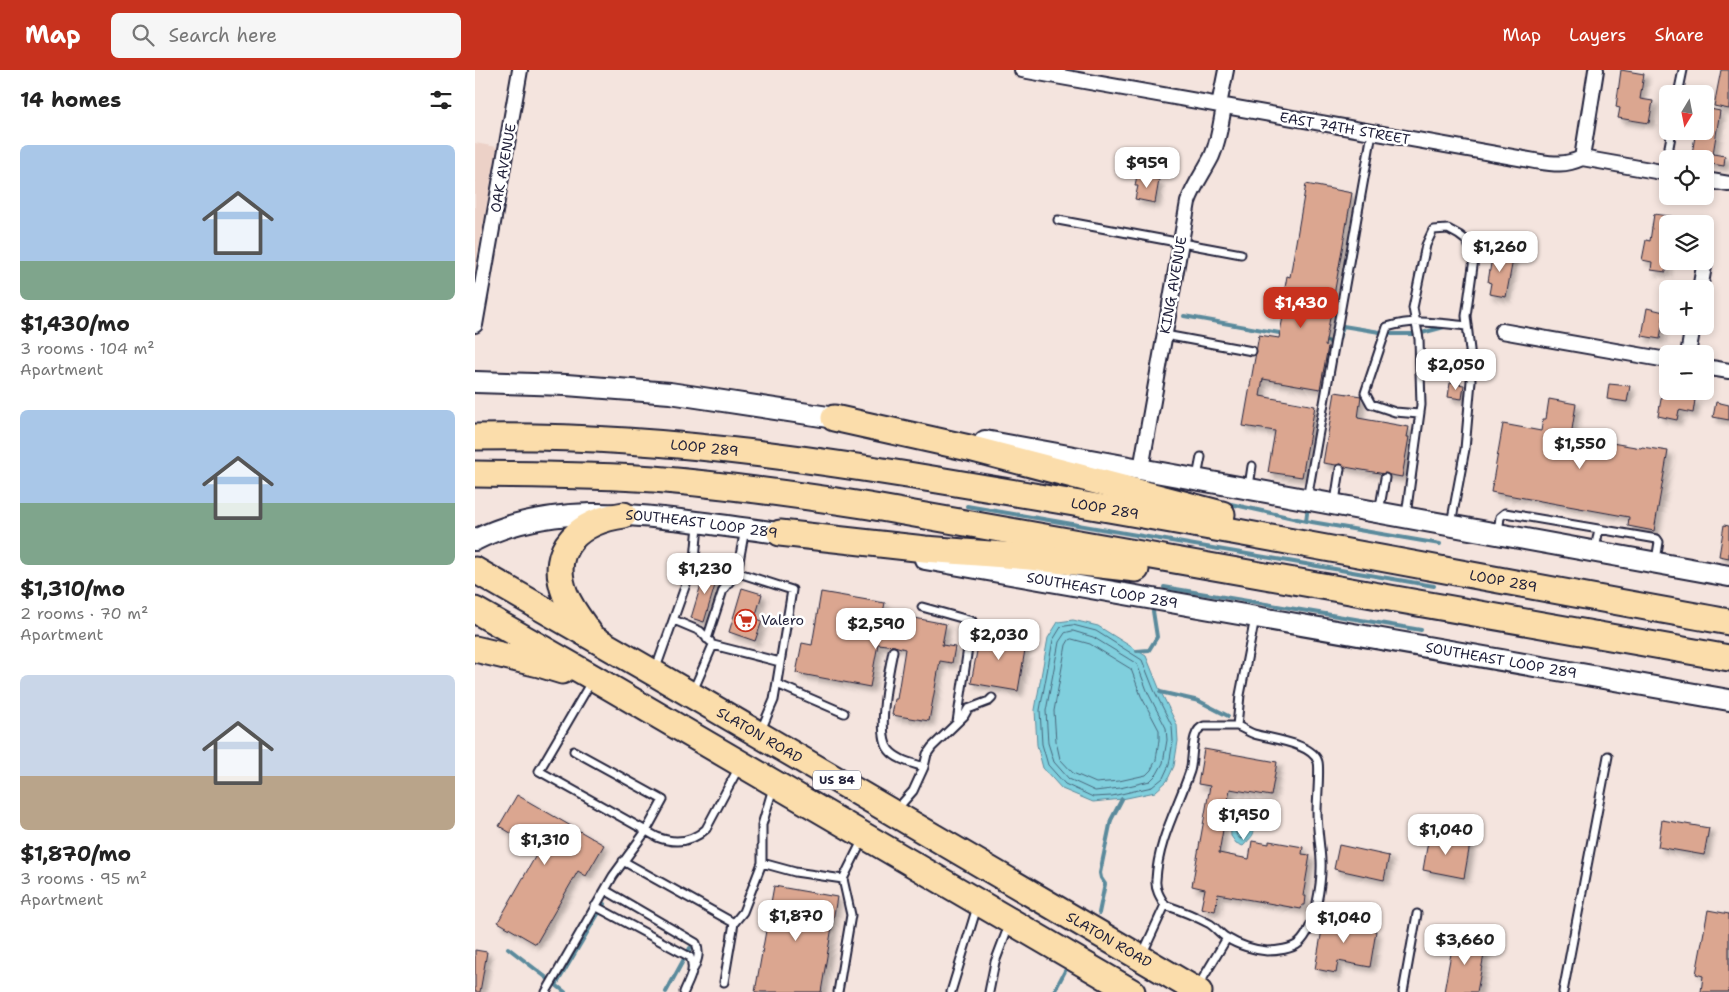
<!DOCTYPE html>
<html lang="en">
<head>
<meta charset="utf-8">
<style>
  body { margin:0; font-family:"Shantell Sans",sans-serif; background:#f6f6f6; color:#222; height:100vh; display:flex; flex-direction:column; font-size:19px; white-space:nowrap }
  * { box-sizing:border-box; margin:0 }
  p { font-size:16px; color:#767676 }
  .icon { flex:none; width:28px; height:28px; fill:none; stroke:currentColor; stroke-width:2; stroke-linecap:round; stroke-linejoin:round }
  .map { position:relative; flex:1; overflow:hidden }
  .side { display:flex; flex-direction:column; background:#fff; width:475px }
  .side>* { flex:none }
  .needle { width:32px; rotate:190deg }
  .controls { position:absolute; left:1184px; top:15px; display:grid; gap:10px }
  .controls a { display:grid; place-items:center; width:55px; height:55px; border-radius:8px; background:#fff; box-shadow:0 2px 8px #0003; font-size:25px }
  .price { position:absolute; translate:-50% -42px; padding:0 11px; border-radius:10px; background:#fff; color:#222; font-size:16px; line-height:32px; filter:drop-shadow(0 1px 2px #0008) }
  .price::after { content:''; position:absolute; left:50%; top:30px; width:15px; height:11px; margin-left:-8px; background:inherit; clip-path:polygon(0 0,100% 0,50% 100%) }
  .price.on { background:#c8321e; color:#fff }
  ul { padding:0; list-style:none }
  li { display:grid; align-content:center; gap:10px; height:265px; padding:0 20px }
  li span { display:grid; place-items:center; height:155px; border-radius:8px; color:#555 }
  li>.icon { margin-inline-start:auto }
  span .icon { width:90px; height:90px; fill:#fffc; stroke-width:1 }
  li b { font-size:21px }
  h2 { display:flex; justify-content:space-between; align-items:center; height:60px; padding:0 20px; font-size:21px }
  header { display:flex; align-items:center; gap:30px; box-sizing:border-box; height:70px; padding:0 25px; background:#c8321e; color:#fff }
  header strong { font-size:24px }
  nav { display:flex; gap:28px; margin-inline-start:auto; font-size:18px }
  .search { width:350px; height:45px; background:#f6f6f6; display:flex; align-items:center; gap:12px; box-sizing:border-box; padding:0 18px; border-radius:8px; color:#767676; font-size:19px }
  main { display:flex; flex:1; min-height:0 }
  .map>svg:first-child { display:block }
  .built { fill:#ecd1c7 }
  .water { fill:#80cfdd; stroke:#5a8a9c }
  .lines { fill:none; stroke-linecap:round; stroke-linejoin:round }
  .shore { stroke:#48677c; stroke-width:1 }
  .stream { stroke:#5a8a9c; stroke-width:4 }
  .building { fill:#dba690; stroke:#22223b; filter:url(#shadow) }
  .lane-casing { stroke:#22223b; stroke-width:11 }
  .street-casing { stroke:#22223b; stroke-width:18 }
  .secondary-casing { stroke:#22223b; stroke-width:24 }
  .highway-casing { stroke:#22223b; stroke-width:29 }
  .lane { stroke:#fff; stroke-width:7 }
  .street { stroke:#fff; stroke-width:14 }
  .secondary { stroke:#fff; stroke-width:20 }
  .highway { stroke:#fbddab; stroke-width:25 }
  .labels { text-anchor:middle; stroke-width:5; stroke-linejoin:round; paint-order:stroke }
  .shield { fill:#fff; stroke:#646476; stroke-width:1 }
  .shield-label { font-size:12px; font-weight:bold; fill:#22223b }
  .street-label { font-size:14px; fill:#22223b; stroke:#fff }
  .poi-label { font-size:14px; fill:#22223b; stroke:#fff; text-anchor:start }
</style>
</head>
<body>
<header>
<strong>Map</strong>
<div class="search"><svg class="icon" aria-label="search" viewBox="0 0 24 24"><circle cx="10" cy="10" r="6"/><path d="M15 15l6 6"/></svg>Search here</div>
<nav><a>Map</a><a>Layers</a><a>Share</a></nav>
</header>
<main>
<section class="side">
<h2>14 homes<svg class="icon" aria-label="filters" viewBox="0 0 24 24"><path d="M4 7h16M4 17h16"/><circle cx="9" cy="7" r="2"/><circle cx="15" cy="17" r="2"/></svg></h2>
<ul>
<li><span style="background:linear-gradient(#a9c7e8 75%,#7fa58c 0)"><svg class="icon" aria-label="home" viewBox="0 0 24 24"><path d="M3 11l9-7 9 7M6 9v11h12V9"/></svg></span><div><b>$1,430/mo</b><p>3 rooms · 104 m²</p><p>Apartment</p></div></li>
<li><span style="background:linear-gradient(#a9c7e8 60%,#7fa58c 0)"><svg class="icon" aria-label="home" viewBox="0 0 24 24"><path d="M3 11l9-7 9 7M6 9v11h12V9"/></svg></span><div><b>$1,310/mo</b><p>2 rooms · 70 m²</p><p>Apartment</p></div></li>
<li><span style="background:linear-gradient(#c9d6e8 65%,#b9a48a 0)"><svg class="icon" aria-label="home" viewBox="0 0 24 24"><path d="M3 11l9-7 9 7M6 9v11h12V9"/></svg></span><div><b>$1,870/mo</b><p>3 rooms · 95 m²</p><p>Apartment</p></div></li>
</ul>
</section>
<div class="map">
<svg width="1254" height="922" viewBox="0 0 1254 922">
  <defs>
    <filter id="shadow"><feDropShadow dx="4.5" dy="4.5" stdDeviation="2.5" flood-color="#0004"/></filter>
  </defs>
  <rect width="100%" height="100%" fill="#f4e4de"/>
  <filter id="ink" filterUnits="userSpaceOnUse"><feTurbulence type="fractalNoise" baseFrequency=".02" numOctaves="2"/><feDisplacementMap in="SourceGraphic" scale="10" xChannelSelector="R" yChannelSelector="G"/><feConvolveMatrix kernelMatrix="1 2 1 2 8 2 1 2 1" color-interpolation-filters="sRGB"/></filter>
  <g filter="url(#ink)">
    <path class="built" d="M0,73L22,77L0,201Z"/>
    <path class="water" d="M598,550L623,556L671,586L684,618L702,655L703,671L699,696L692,711L680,722L647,729L618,732L587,719L568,698L562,675L560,640L573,568L583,552Z
      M764,744H768L777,749C781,765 779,764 768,776L761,773L756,766C755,759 758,748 764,744Z"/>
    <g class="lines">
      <path class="shore" d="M598,555L621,561L667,590L679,620L697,656L698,671L694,695L688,708L677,717L637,726L618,727L590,714L573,695L567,674L565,640L578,570L586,557Z
        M598,561L618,567L662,594L673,623L691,658L692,670L688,693L682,704L675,711L645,718L620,721L594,709L579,692L573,673L571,641L584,572L590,563Z
        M597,569L615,574L656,599L666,626L684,660V670L681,690L676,700L671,705L644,711L621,713L598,703L585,689L581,671L579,641L591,575L594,570Z
        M767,749L772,752L774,761L766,769C758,765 761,757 764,751Z"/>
      <path class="stream" d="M709,246L810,264
        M846,270L861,273
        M863,271L868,256L917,264H943L973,256
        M747,432L831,451L833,436
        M492,436L959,516
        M831,451L965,474
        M689,517L946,560
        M662,581L674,580L682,567L678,541
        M685,622L724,631L753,646
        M624,843L630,814L626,808L625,803L636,750L647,729
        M33,878L90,922
        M81,915L129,834
        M191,922L215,878
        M579,922L590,901"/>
    </g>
    <path class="building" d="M1146,0L1169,4L1165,29L1178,31L1174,53L1143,48L1145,38L1141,37Z
      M1246,0H1254V39L1239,36Z
      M1230,38L1245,41L1238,84L1250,86L1249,96L1230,93V89H1216L1221,61H1230Z
      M662,105L684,110L680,133L660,129L663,116H660Z
      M831,114L877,123L850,276L853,277L845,319L788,309L785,326L840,336L827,407L793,402L800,361L768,356L784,265L804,268L810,236L807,235L812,206L815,207Z
      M1179,144L1210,148V154H1192L1191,202L1176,200L1177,192L1167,190L1171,170L1175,171Z
      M1018,181L1039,184L1031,227L1014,224L1016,213L1013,212Z
      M1172,238L1189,242L1185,269L1167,266Z
      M975,313L989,315L987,329L973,327Z
      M1134,314L1155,316L1152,332L1132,329Z
      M860,322L886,326L883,348L934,357L932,367H934L927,407L870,397L866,394L861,395L848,393Z
      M1187,324L1220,330L1218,343L1204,340L1202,350L1183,346Z
      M1074,329L1101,334L1096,366L1166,378L1167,377L1193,381L1179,461L1153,456L1154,447L1016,422L1028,354L1066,361L1068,349H1071Z
      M1241,332L1254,335V350L1238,347Z
      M1249,455L1254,456V488L1244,486Z
      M231,498L244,502L229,552L216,548Z
      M267,518L287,524L280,548L287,551L280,571L254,562Z
      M346,522L410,533L408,542L471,554L467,575L480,577L477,593L465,591L454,651L417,645L420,629H422L430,579L419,576L403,574L395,617L321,603L327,573L337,575Z
      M506,560L552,568L543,621L496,613Z
      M729,679L802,692L796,726L755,719L744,783L774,789L777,771L794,774V771L828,777L827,784L835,785L828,826H831L830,835H827L826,839L743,824L740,841L726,838L730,819L717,816L735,716L723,714Z
      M42,725L129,775L111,806L103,801L61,874L23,852L64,780L24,756Z
      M1187,750L1234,758L1229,785L1183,777Z
      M955,760L968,762L967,769L995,774L989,808L948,800Z
      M864,775L914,786L909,810L859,799Z
      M299,816L362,827L346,922H280Z
      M1233,840L1254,844V922H1226L1228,906L1221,904Z
      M850,843L872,847L871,855L901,861L895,897L863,891L861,903L840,899Z
      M979,867L1011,874L1002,922H969Z
      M0,880L12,882L5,922H0Z"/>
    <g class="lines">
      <defs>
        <path id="lane" d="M1203,24L1208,0
          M1189,103L1197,61
          M583,150L766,184
          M690,265L777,281
          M944,344L920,342L896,334L890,323L912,257C940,248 963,253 991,256
          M722,407L726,387
          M774,416L777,396
          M832,429L897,63
          M860,432L865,399
          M904,442L910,408
          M931,445L946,335L944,269L938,238L951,175L958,160L973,159L984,165L992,171L999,189L991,246L995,280L996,311L990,379L976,454
          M1023,463L1025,447L1030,443L1182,469L1184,472L1181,490
          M1120,479L1124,459
          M220,489L223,455
          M447,537L497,551L482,652
          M199,550L225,561L235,571
          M232,569L248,520L262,502L270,459
          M418,581C414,600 401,665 414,680C422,690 437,693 449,697
          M181,598L220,489L317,520L299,630L286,660
          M116,612L64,701L182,767C200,774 217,772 231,759L264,697
          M302,614L369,643
          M218,621L238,575L305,592
          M762,656H729C715,660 719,688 715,701C703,737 683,770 681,810C680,819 685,827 690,835C705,840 720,846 735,854C741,858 746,865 752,868C763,875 779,880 792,881C802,881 817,879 824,873C841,858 847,811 846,790C845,774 842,758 842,741C842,731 845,699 843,692C838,673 795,669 779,664C773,662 768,658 762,656L765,625L780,548
          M298,718L287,755V793L320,802L368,809L388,769
          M422,739L438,721L449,697L452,684L457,677L489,646L493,639L514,631L517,628
          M148,791L259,853
          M130,820L221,873C225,883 223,889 219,898
          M120,836L215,887C221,900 214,910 209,922
          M667,885L690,835
          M249,912L259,853L268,842L287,793
          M720,912L725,913L752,868
          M71,922L138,806L171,761L188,730L99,681
          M363,922L376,845L368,809
          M476,922L502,837
          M514,922L520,892L534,855
          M928,922L942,844
          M1088,922L1133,686"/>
        <path id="street" d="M547,0L1060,91C1079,94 1089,96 1107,88L1192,103
          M744,35L751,0
          M1107,88L1121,0
          M1230,110L1254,114
          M1225,219L1230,191
          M0,255L45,0
          M1027,261L1192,290
          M1213,284L1218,256
          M1230,297L1254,301
          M666,399L713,132C719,115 729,102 737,86C744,70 746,53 749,36"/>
        <g id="secondary">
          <path d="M0,312L91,315L195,323L373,350"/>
          <path d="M510,371L1254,506"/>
          <path id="s1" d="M0,470C73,433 159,443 237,454C265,458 293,461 320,466"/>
          <path id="s2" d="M450,489L1254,630"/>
        </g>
        <g id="highway">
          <path d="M359,348L494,378L747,444"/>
          <path id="s3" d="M0,367C190,363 377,395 564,427C794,466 1024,511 1254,552"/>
          <path d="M0,404C60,405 119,405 179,409C251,415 323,425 394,436L1254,588"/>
          <path d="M305,463L450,479L555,487L661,499"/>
          <path id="s4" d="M0,500L179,603L724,922"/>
          <path d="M0,540L119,608L657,922"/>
          <path d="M115,564C106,551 96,539 90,524C72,477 106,451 149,445"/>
          <path d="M0,579L64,594L87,601"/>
        </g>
      </defs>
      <use href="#lane" class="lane-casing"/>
      <use href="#street" class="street-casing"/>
      <use href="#secondary" class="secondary-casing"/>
      <use href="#highway" class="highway-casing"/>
      <use href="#lane" class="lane"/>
      <use href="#street" class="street"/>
      <use href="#secondary" class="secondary"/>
      <use href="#highway" class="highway"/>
    </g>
  </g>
  <defs>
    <symbol id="supermarket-ring" viewBox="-11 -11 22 22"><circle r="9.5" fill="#fff" stroke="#c8321e" stroke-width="1.5"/><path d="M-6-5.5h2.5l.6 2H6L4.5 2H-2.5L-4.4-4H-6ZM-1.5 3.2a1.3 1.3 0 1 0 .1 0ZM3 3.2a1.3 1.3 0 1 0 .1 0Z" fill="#c8321e"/></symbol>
  </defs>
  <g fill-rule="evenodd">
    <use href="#supermarket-ring" x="258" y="538" width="25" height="25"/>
  </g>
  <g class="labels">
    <rect class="shield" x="338" y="700.5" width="48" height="19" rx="4"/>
    <g class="shield-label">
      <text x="362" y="714">US 84</text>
    </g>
    <g class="street-label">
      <text transform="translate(870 58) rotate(10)" y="5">EAST 74TH STREET</text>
      <text transform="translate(28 98) rotate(-80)" y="5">OAK AVENUE</text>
      <text transform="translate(698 215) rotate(-80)" y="5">KING AVENUE</text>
      <text dy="5" stroke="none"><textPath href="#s3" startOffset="230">LOOP 289</textPath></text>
      <text dy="5" stroke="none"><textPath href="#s3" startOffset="635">LOOP 289</textPath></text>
      <text dy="5" stroke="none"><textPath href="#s1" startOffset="231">SOUTHEAST LOOP 289</textPath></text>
      <text dy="5" stroke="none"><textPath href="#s3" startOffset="1040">LOOP 289</textPath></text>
      <text dy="5" stroke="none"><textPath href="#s2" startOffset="180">SOUTHEAST LOOP 289</textPath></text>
      <text dy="5" stroke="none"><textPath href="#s2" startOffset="585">SOUTHEAST LOOP 289</textPath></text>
      <text dy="5" stroke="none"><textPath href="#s4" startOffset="329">SLATON ROAD</textPath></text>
      <text dy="5" stroke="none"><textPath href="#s4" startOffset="734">SLATON ROAD</textPath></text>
    </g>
    <g class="poi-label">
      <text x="286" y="555">Valero</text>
    </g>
  </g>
</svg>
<div class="controls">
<a><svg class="needle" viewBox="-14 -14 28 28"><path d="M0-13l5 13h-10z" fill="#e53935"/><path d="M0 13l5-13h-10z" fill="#767676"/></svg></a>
<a><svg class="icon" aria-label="locate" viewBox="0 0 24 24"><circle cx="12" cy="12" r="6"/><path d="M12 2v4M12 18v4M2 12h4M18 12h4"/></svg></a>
<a><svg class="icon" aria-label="layers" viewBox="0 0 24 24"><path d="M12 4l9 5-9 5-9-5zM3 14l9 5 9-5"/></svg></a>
<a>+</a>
<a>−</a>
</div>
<b class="price" style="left:672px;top:119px">$959</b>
<b class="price" style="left:1025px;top:203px">$1,260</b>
<b class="price on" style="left:826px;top:259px">$1,430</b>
<b class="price" style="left:981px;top:321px">$2,050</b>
<b class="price" style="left:1105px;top:400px">$1,550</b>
<b class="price" style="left:230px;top:525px">$1,230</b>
<b class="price" style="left:401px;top:580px">$2,590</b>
<b class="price" style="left:524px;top:591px">$2,030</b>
<b class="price" style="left:769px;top:771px">$1,950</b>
<b class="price" style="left:971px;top:786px">$1,040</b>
<b class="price" style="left:70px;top:796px">$1,310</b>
<b class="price" style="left:321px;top:872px">$1,870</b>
<b class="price" style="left:869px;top:874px">$1,040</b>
<b class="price" style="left:990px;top:896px">$3,660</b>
</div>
</main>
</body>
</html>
